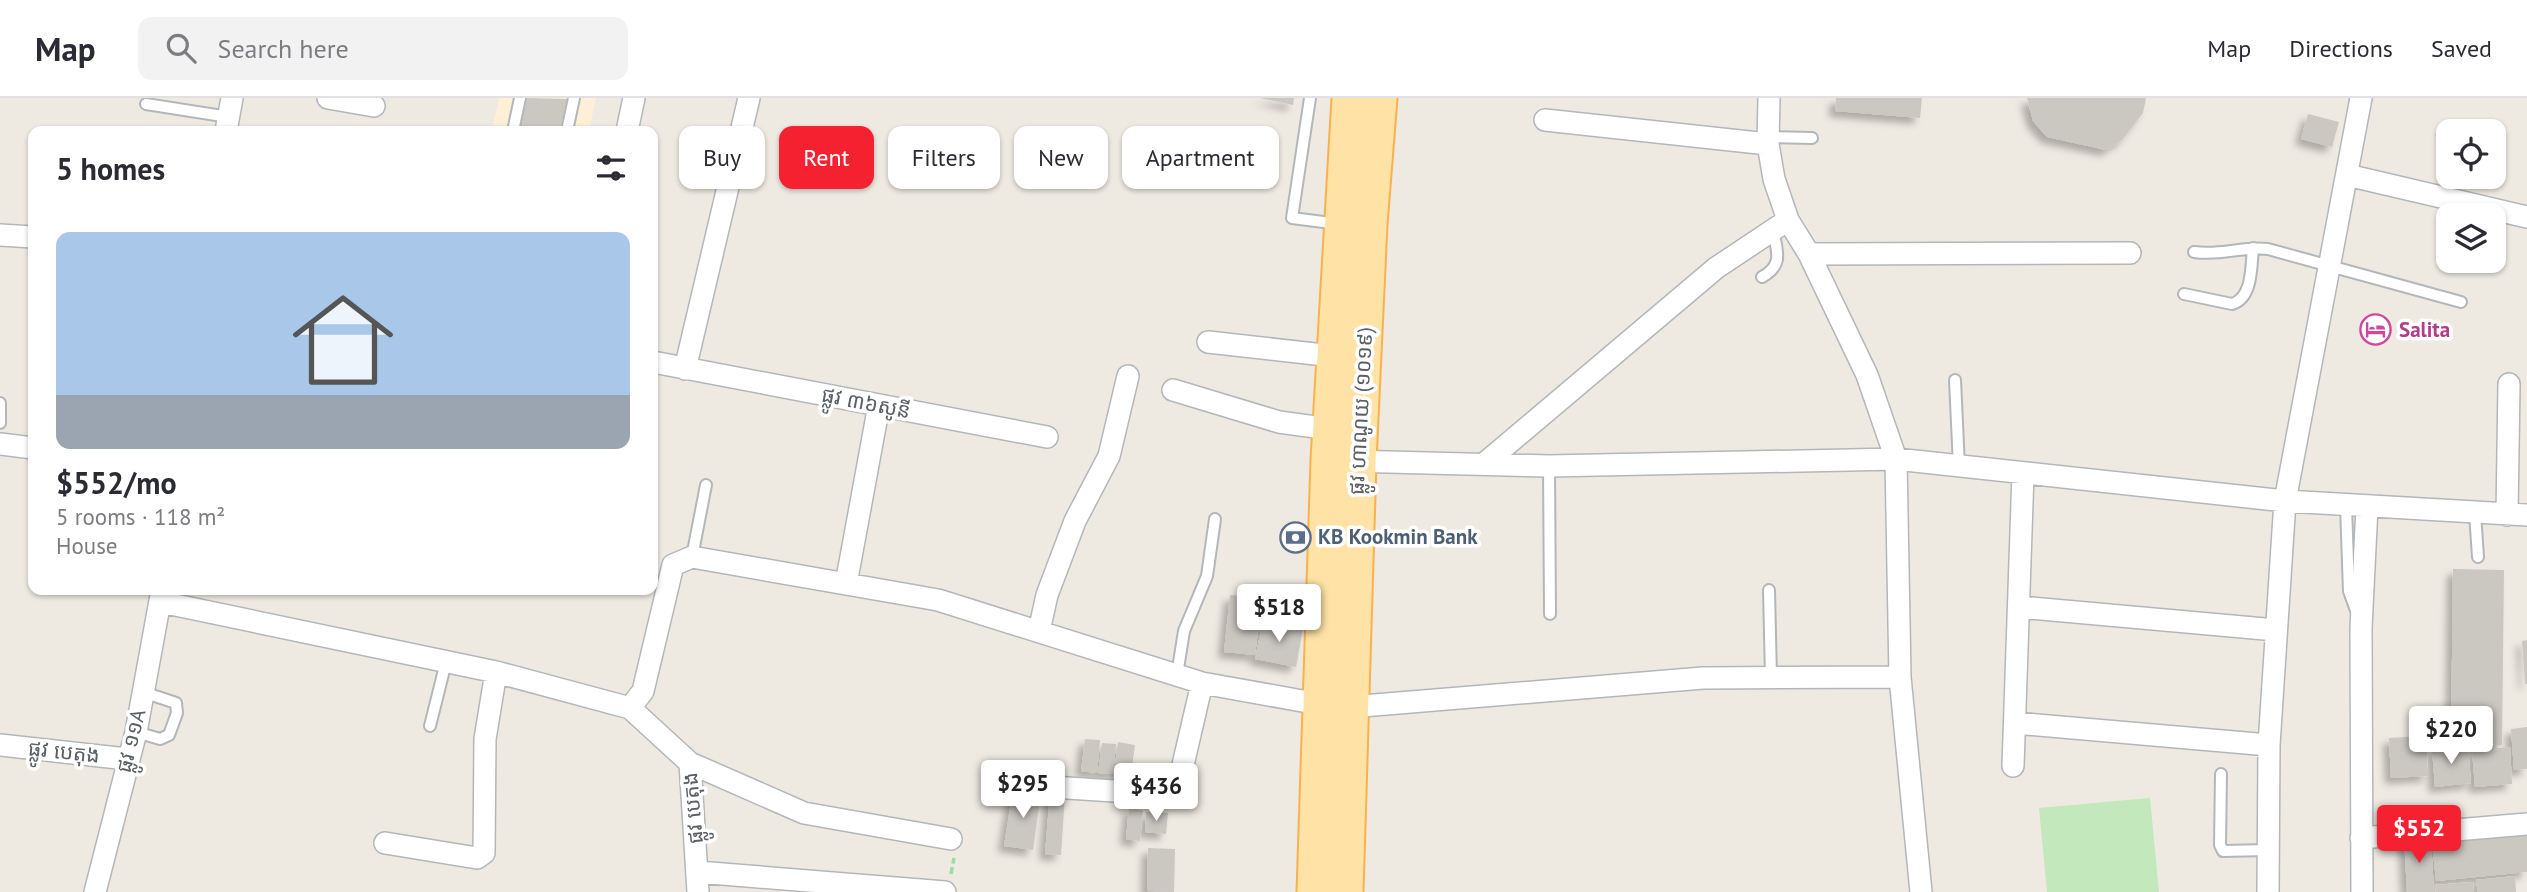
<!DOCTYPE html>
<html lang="en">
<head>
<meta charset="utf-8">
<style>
  body { margin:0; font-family:"PT Sans","Noto Sans Khmer",sans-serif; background:#f2f2f3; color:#2b2b33; height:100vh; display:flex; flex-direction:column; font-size:26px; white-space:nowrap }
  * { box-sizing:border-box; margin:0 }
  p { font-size:23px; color:#7c7c81 }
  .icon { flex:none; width:38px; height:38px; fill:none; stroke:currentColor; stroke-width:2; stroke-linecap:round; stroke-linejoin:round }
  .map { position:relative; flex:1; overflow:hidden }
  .details { position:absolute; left:28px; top:28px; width:630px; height:469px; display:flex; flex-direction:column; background:#fff; border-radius:14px; box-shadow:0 2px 5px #0004 }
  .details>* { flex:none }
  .hud { position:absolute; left:679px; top:28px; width:665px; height:63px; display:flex; gap:14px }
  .fabs { position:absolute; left:2436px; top:21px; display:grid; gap:14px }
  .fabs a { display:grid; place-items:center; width:70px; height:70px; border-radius:14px; background:#fff; box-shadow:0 2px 5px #0004; font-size:35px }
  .price { position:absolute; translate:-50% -60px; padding:0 16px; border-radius:7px; background:#fff; color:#222; font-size:23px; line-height:46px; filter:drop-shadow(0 2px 4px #0008) }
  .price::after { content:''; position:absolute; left:50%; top:42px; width:21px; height:16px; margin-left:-10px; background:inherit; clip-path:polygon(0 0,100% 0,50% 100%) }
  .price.active { background:#f52131; color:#fff }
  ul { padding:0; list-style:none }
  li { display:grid; align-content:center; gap:14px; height:371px; padding:0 28px }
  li+li { border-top:2px solid #e1e1e2 }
  li span { display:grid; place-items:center; height:217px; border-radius:14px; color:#555 }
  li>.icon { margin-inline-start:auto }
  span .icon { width:126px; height:126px; fill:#fffc; stroke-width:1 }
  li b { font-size:30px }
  h2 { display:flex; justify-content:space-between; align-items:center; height:84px; padding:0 28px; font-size:30px }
  .pill { padding:0 24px; border-radius:14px; background:#fff; box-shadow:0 2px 5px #0004; font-size:24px; line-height:63px }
  .pill.active { background:#f52131; color:#fff }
  header { display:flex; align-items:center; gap:42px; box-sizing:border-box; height:98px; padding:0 35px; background:#fff; border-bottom:2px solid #e1e1e2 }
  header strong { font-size:33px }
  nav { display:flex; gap:38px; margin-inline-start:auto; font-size:24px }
  .search { width:490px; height:63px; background:#f2f2f3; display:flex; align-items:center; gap:18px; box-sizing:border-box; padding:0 24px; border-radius:14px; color:#7c7c81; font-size:26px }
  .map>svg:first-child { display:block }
  .commercial { fill:#ffefd6 }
  .garden { fill:#c3e8bc }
  .building { fill:#cbc7c1; filter:url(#shadow) }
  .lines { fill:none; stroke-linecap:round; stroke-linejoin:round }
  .lane-casing { stroke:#b3b7ba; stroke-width:14 }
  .street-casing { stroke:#b3b7ba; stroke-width:24 }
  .primary-casing { stroke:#fbb04e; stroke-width:37 }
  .path { stroke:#9edba5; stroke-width:3.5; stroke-dasharray:7 3.5; stroke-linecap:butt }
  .lane { stroke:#fff; stroke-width:10 }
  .street { stroke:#fff; stroke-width:21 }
  .primary { stroke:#ffe3a6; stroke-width:33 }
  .labels { text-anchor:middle; stroke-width:7; stroke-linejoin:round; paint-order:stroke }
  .hotel-label { font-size:21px; font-weight:bold; fill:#b23c85; stroke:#fff; text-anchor:start }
  .street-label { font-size:21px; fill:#5a6064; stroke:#fff }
  .service-label { font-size:21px; font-weight:bold; fill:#4e5e75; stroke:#fff; text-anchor:start }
</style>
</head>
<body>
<header>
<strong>Map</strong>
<div class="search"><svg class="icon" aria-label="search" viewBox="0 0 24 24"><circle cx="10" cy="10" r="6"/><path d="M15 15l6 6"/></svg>Search here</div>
<nav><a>Map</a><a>Directions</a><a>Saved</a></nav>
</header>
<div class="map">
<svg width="2527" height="794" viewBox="0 0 2527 794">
  <defs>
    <filter id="shadow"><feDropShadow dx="-6" dy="6" stdDeviation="3.5" flood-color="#0004"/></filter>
  </defs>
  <rect width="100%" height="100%" fill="#eeeae2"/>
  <path class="commercial" d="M499,0H596L589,33H492Z"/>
  <path class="garden" d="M2150,700L2159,794H2047L2039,710Z"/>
  <path class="building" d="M527,0L567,1L560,33H521Z
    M1260,0H1294L1293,7Z
    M1836,0H1922L1920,20L1835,13Z
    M2027,0H2146L2143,15L2122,42L2106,52L2047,39L2033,23Z
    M2308,16L2339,24L2332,49L2301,41Z
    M2453,471L2504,472L2502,647H2451Z
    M1230,497L1262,500L1255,557L1224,554Z
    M1263,523L1303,531L1296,569L1255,561Z
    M2527,542V586H2525L2522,543Z
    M2527,629V671L2514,672L2511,631Z
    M2426,638L2428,678L2391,680L2389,640Z
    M1085,641L1100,642L1097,675L1081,673Z
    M1118,644L1135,647L1131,676L1114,674Z
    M1102,645L1116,646L1113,676L1098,675Z
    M2468,648L2471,685L2435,689L2432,651Z
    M2510,649L2512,686L2475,689L2472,652Z
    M1013,691L1041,695L1033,752L1004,748Z
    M1050,695L1065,696L1061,757L1045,756Z
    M1129,710L1143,712L1140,743L1126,741Z
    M1146,714L1168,715L1166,736L1145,734Z
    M2527,735V774L2436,783L2432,744Z
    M2404,739L2431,741L2434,794H2407Z
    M1148,750L1175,751L1174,794L1147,793Z
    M2515,778L2516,794H2478L2476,782Z
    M2473,784L2474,794H2436L2435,787Z"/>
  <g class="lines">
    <defs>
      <path id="lane" d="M1310,0L1292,120L1339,126
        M146,6L229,19
        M513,33L520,0
        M567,33L574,0
        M1768,39L1812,40
        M2194,154C2222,158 2242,148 2268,151L2461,204
        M1762,179C1784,167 1777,153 1773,132
        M2184,196L2232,206C2253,200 2251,168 2253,150
        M1955,282L1959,369
        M0,305V325
        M1549,368L1550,516
        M2346,408L2349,493L2357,515
        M2475,415L2478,459
        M692,459L706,387
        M1769,492L1771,580
        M1177,577L1184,533L1207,478L1215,421
        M430,628L446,564
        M136,634L160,641L169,637L177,615L176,605L143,594
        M2221,676L2220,747L2223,753L2268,752"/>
      <path id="street" d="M328,0L374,8
        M1769,0L1768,46L1774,81L1788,122L1809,156L1867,277L1896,361L1900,579L1921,794
        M1545,22L1768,46
        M226,33L232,0
        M627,33L634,0
        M2347,77L2527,119
        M0,137L33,139
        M1809,156L2130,155
        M1208,244L1333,258
        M653,264L1047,339
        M685,271L749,0
        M1173,292L1279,324L1330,331
        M0,346L33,350
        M1348,363L1549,368L1896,361L2285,403L2527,417
        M1484,366L1716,170L1788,122
        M2507,417L2509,286
        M846,486L879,307
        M161,504L496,574L630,610L690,665L698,794
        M2019,509L2276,532
        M1039,533L1047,497L1075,423L1109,358L1128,278
        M1350,609L1703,580L1900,579
        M630,610L643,593L673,467L692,459L938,502L1202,585L1319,606
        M2015,625L2269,647
        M0,647L127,661
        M690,665L804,715L951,741
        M2013,668L2023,375
        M1021,687L1176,697L1202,585
        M2361,740L2527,726
        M385,745L477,760L484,755L485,641L496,574
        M698,774L945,794
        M95,794L136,634L162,492
        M2268,794L2269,647L2285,403L2361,0
        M2362,794L2361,530L2367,409"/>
      <path id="primary" d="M1314,794L1328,362L1349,0
        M1346,794L1359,364L1370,126L1380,0"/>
    </defs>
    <use href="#lane" class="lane-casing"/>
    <use href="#street" class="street-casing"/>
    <use href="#primary" class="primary-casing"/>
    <path class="path" d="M951,776L954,760"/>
    <use href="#lane" class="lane"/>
    <use href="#street" class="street"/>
    <use href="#primary" class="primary"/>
  </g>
  <defs>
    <symbol id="hotel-ring" viewBox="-11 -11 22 22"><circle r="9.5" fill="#fff" stroke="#d1479c" stroke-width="1.5"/><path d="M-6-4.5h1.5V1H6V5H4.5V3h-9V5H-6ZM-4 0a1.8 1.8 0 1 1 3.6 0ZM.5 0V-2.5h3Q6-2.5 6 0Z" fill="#d1479c"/></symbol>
    <symbol id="bank-ring" viewBox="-11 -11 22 22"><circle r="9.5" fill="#fff" stroke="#5c6f8a" stroke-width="1.5"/><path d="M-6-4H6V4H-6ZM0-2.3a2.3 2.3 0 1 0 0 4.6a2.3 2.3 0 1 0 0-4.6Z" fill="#5c6f8a"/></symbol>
  </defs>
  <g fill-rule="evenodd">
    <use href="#hotel-ring" x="2358" y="214" width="35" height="35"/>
    <use href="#bank-ring" x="1278" y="422" width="35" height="35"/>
  </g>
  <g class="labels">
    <g class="hotel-label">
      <text x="2399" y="239">Salita</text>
    </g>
    <g class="street-label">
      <text transform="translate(866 305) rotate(11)" y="7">ផ្លូវ ៣៦សូនី</text>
      <text transform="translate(1361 313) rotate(-87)" y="7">ផ្លូវ ហាណូយ (១០១៩)</text>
      <text transform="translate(131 643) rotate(-76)" y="7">ផ្លូវ ១១A</text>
      <text transform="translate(64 654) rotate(6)" y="7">ផ្លូវ បេតុង</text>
      <text transform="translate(693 710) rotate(-95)" y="7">ផ្លូវ បេតុង</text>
    </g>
    <g class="service-label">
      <text x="1318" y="446">KB Kookmin Bank</text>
    </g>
  </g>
</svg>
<div class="fabs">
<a><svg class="icon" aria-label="locate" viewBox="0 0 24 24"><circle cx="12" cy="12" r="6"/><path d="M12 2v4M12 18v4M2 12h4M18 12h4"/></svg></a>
<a><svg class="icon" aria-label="layers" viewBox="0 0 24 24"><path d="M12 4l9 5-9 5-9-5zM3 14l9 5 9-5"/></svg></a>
</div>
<b class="price" style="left:1279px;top:546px">$518</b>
<b class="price" style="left:2451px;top:668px">$220</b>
<b class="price" style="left:1023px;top:722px">$295</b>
<b class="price" style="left:1156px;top:725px">$436</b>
<b class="price active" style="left:2419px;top:767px">$552</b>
<div class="hud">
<a class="pill">Buy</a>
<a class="pill active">Rent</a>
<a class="pill">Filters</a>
<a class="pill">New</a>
<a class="pill">Apartment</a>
</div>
<section class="details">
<h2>5 homes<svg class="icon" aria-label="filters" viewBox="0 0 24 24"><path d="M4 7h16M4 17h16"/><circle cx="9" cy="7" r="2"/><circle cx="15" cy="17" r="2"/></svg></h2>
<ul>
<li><span style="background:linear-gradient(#a9c7e8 75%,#9aa5b1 0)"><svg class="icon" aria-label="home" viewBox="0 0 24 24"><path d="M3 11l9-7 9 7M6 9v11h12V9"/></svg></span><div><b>$552/mo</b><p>5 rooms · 118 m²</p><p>House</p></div></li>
</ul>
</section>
</div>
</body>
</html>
